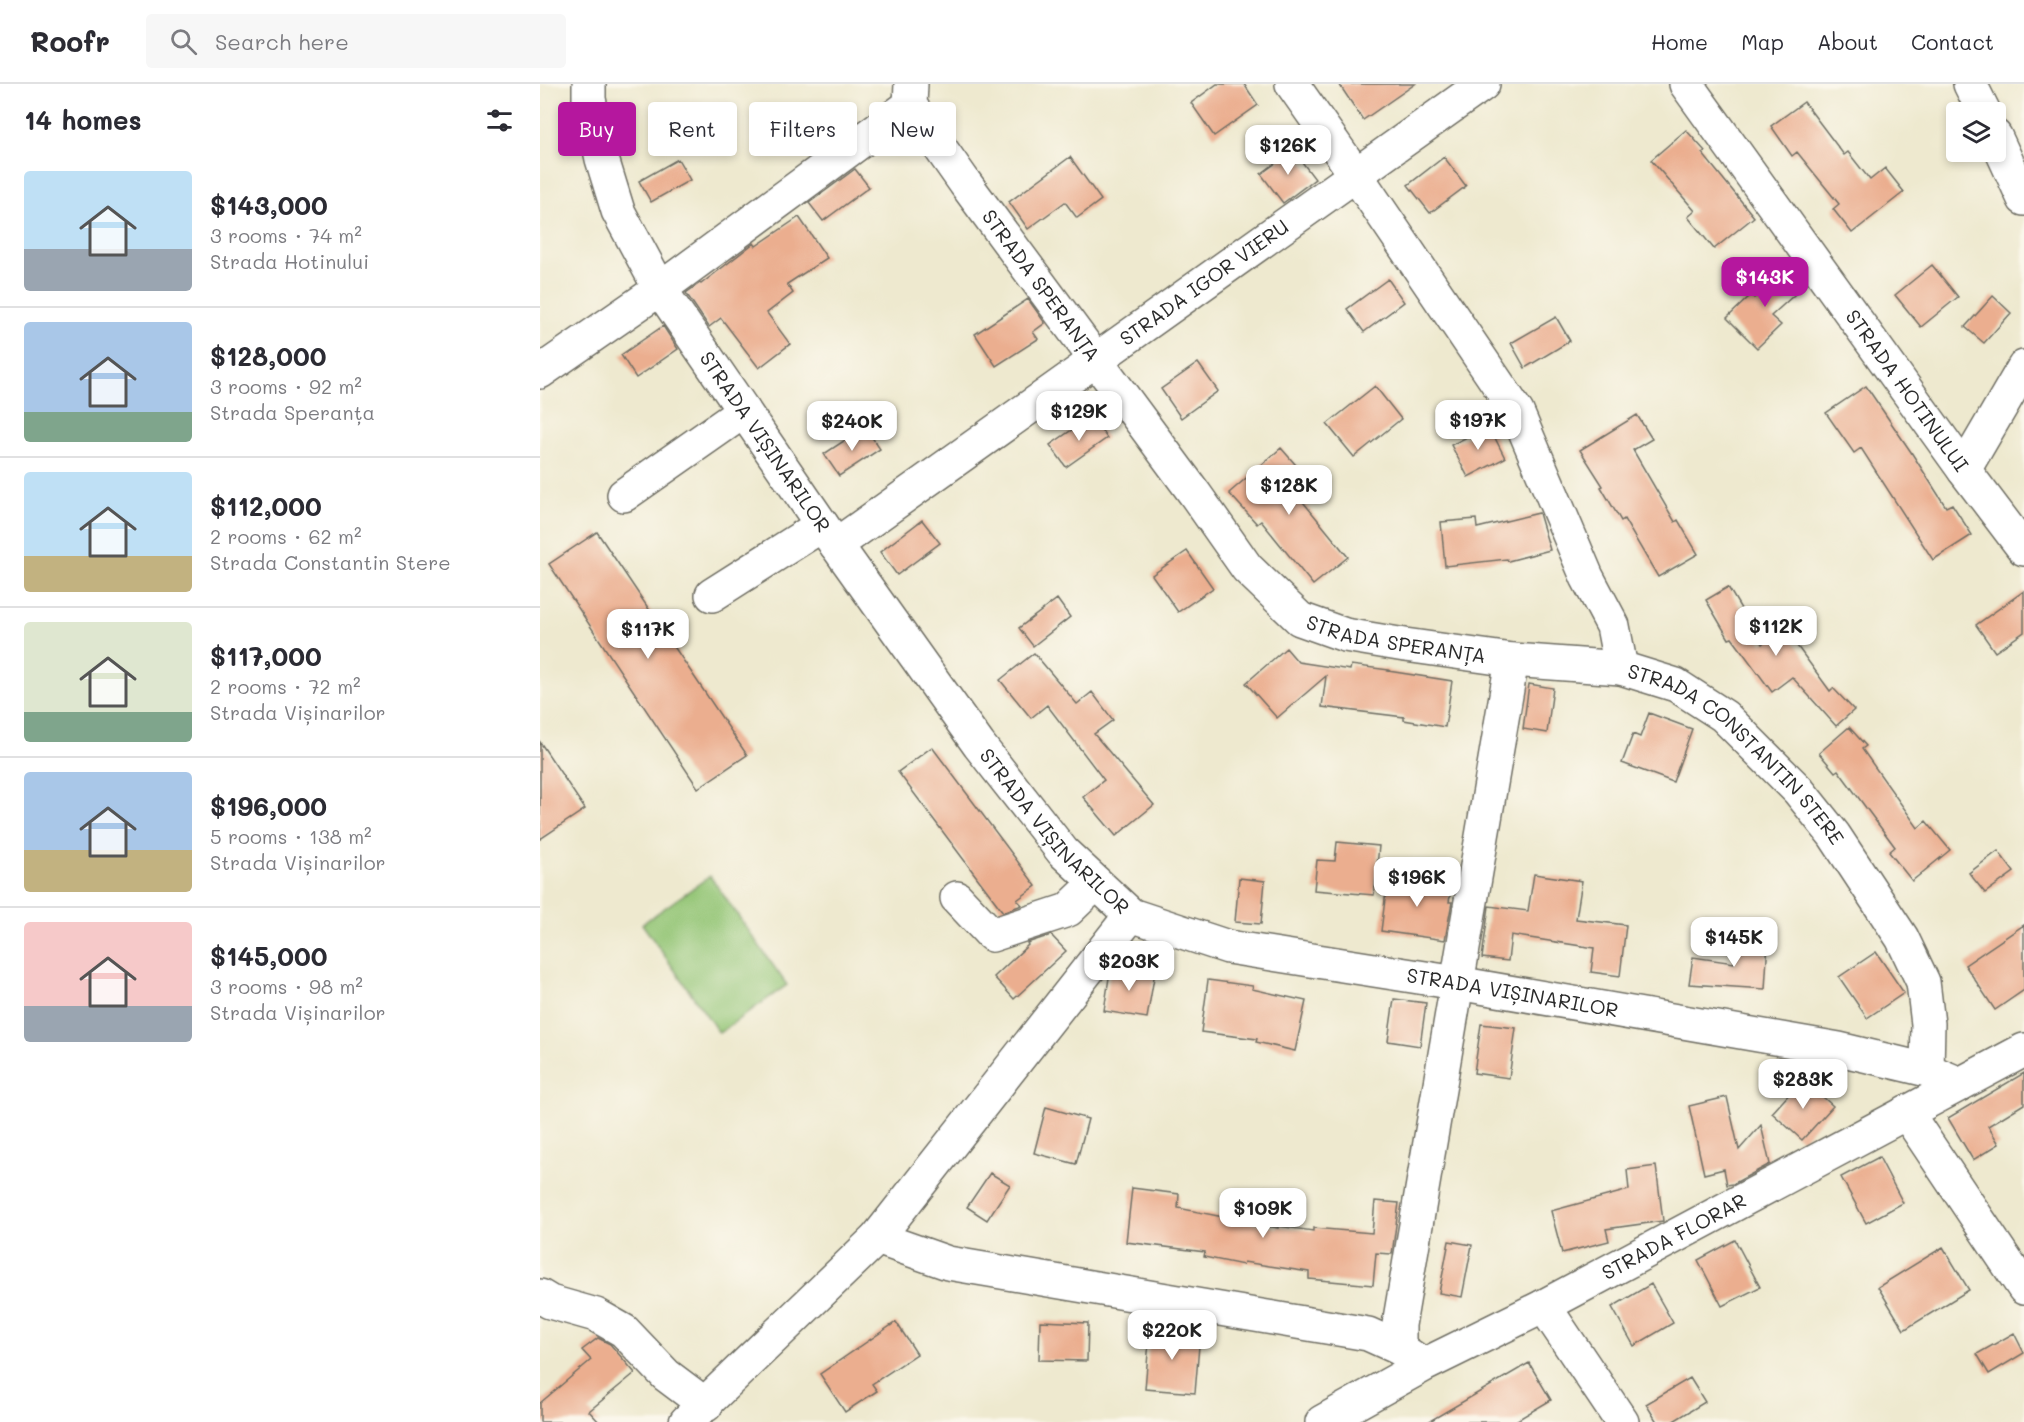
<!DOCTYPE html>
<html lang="en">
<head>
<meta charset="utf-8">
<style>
  body { margin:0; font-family:Mali,sans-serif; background:#f7f7f7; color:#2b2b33; height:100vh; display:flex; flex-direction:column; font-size:22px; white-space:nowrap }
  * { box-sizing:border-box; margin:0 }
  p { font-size:20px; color:#7c7c81 }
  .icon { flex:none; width:33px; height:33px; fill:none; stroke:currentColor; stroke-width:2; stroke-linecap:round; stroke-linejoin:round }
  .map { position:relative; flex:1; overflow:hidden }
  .drawer { display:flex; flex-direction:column; background:#fff; width:540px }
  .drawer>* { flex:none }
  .hud { position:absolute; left:18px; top:18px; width:570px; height:54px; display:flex; gap:12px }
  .controls { position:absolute; left:1406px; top:18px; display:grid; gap:12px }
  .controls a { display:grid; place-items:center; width:60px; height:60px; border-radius:6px; background:#fff; box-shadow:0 3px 9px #0003; font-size:30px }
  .price { position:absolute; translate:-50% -51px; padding:0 14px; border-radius:12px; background:#fff; color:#222; font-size:20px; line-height:39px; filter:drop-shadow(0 2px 3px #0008) }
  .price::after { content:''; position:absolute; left:50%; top:36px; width:18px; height:14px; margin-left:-9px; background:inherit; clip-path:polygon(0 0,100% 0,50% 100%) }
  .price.active { background:#b5179e; color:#fff }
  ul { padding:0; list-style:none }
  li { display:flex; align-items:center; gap:18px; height:150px; padding:0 24px }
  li+li { border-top:2px solid #e1e1e2 }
  li span { display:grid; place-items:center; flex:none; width:168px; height:120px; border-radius:6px; color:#555 }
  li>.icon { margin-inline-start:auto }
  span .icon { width:72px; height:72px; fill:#fffc; stroke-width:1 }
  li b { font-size:26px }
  h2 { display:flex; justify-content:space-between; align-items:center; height:72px; padding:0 24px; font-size:26px }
  .tag { padding:0 21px; border-radius:6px; background:#fff; box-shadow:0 3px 9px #0003; font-size:21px; line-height:54px }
  .tag.active { background:#b5179e; color:#fff }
  header { display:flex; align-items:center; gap:36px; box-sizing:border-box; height:84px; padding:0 30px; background:#fff; border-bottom:2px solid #e1e1e2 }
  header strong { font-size:28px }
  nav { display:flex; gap:33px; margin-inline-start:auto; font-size:21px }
  .search { width:420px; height:54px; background:#f7f7f7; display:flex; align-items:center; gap:15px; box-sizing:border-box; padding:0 21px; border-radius:6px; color:#7c7c81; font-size:22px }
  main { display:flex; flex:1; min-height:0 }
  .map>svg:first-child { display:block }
  .green { fill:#93c575; stroke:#5f7850; stroke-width:1.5 }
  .building { fill:#ebae8f }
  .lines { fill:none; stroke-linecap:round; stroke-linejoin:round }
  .minor-casing { stroke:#6f6e64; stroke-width:36 }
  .minor { stroke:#fff; stroke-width:33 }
  .labels { text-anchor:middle; stroke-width:5; stroke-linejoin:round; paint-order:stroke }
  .street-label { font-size:20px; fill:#2b2b2b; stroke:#fbf7ec }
</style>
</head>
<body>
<header>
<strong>Roofr</strong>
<div class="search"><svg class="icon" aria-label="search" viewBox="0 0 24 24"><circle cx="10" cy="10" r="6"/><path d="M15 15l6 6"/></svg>Search here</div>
<nav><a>Home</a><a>Map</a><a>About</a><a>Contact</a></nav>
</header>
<main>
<section class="drawer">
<h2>14 homes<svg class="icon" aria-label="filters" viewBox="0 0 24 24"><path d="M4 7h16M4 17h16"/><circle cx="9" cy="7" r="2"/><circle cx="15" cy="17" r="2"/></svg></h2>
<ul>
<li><span style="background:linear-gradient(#bfe0f5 65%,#9aa5b1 0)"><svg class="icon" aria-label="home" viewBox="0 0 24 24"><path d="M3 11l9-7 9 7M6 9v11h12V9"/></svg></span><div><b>$143,000</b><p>3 rooms · 74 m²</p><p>Strada Hotinului</p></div></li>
<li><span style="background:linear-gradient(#a9c7e8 75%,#7fa58c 0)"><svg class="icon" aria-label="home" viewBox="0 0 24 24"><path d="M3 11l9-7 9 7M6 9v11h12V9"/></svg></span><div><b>$128,000</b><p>3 rooms · 92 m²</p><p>Strada Speranța</p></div></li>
<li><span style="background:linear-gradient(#bfe0f5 70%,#c2b280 0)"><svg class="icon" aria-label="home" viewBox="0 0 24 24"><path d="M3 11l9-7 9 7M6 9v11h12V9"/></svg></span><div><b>$112,000</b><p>2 rooms · 62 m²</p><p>Strada Constantin Stere</p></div></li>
<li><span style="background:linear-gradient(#dfe7d0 75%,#7fa58c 0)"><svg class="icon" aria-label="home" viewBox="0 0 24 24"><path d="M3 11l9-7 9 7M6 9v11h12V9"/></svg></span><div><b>$117,000</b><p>2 rooms · 72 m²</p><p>Strada Vișinarilor</p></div></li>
<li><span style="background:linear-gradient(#a9c7e8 65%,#c2b280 0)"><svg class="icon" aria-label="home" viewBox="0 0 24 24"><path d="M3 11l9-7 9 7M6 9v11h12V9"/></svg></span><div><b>$196,000</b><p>5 rooms · 138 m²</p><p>Strada Vișinarilor</p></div></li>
<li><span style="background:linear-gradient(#f6c9c9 70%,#9aa5b1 0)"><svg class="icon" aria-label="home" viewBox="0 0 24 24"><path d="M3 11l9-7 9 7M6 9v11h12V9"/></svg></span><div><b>$145,000</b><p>3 rooms · 98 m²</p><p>Strada Vișinarilor</p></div></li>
</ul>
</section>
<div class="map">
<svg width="1484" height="1338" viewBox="0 0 1484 1338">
  <rect width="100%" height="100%" fill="#fbf7ec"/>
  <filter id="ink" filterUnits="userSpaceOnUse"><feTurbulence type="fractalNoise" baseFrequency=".0167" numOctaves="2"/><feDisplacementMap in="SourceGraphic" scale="12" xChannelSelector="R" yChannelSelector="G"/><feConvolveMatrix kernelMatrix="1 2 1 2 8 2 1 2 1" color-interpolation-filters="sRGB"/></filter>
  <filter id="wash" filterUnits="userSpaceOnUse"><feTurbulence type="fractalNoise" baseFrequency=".008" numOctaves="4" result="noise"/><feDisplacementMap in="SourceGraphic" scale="24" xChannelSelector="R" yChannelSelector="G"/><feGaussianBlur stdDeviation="1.35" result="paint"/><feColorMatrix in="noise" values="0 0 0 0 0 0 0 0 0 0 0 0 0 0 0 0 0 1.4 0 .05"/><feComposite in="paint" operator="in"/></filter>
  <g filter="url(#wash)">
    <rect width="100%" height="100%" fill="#eee9cf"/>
    <path class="green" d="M170,792L247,901L179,949L102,840Z"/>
    <g id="blocks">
      <path class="building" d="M677,0H704L718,21L674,52L651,19Z
        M799,0H875L823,36Z
        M1264,18L1304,71L1308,68L1330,96L1345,84L1364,108L1312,149L1293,125L1299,120L1257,68L1252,72L1231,42Z
        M1146,46L1165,67L1162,69L1214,133L1174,165L1148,133L1155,127L1111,76Z
        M753,66L775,95L743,119L721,90Z
        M530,73L561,116L537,134L525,118L488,145L469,118Z
        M904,73L926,102L890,129L868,101Z
        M138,75L150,96L111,118L99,97Z
        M315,85L329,103L283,137L269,119Z
        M259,133L287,174L247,200L253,209L227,229L250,260L219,284L181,234L169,243L146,209L160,199L161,200L214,159L216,162Z
        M1392,181L1418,213L1381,243L1355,211Z
        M1247,183L1264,202L1231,232L1241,241L1217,264L1187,234L1211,211L1214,214Z
        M848,195L864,218L824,248L807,225Z
        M1453,212L1471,229L1444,259L1425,243Z
        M488,215L505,239L493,248L498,255L456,282L435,250Z
        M1016,233L1030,257L985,284L971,259Z
        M123,242L138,265L96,294L81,271Z
        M658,279L678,307L641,334L621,305Z
        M835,302L861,335L814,373L787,340Z
        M1326,302L1371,368L1406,423L1412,420L1432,451L1393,476L1321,364L1314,369L1286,329Z
        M1097,331L1112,355L1093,366L1135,438L1138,436L1158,470L1118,493L1084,435L1081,437L1061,403L1063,402L1040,366Z
        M552,332L567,354L526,383L510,361Z
        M949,342L965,374L928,393L911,361Z
        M325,343L340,365L299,392L284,370Z
        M741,364L769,396L755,408L808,473L773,501L721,437L717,440L689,409Z
        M999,429L1010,466L968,477L967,475L905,482L901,438L936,435L937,444Z
        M382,436L400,459L357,491L340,468Z
        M57,448L207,671L158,704L9,480Z
        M647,467L673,504L638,528L612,491Z
        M1188,503L1222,560L1244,544L1290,607L1293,604L1314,626L1296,642L1252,593L1232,608L1192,554L1189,555L1166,516Z
        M1484,507V548L1455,568L1436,541Z
        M517,515L530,533L493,562L479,544Z
        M746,564L758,578L810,586L811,581L849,586L848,587L912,597L905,643L864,636V633L782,623L786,592L737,634L706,599Z
        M494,569L537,620L552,608L573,636L554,650L614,721L576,752L543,713L564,696L507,621L491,634L460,596Z
        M989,600L1013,604L1007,649L983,645Z
        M1109,629L1152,645L1133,698L1082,679L1093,650L1100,653Z
        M1309,643L1326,662L1322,665L1378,744L1386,737L1410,766L1372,797L1349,768L1355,763L1298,686L1295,688L1279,669Z
        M0,658L45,725L0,755Z
        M392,663L496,802L477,816L482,821L463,828L358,688Z
        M797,758L839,762L834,811L774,806L777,776L795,777Z
        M1458,767L1474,788L1445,809L1429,789Z
        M994,790L1042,797L1036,835L1086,841L1080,892L1051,888L1054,864L971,851L968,877L942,874L949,822L988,827Z
        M848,792L912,800L909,818H912L905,856L841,847Z
        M699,794L725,797L721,840L695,838Z
        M1484,841V906L1455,926L1425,881Z
        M511,851L526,867L474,915L454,893L488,861L487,859Z
        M1196,855L1228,857L1225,905L1149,900L1153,873L1194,879Z
        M1336,868L1364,909L1327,934L1299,893Z
        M575,882L615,888L607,934L564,927L570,887Z
        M668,896L713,902L712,905L766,917L755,967L716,958L717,955L661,948Z
        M854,915L886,919L880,962L848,957Z
        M941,940L976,944L969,994L934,989Z
        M1484,989V1020L1448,1042L1459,1060L1433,1076L1408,1034Z
        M1263,995L1293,1022L1262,1056L1232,1029Z
        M1187,1013L1199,1066L1221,1041L1230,1080L1193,1100L1187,1101L1184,1085L1164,1090L1149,1022Z
        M506,1023L548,1035L536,1080L494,1069Z
        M1339,1073L1363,1119L1326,1139L1301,1093Z
        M1116,1082L1123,1137L1066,1145L1069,1157L1022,1169L1011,1127L1089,1106L1087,1086Z
        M450,1089L470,1101L447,1136L427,1123Z
        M592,1104L639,1110L638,1124L738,1144V1142L773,1147V1144L832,1149L835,1117L859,1119L852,1170L836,1169L833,1201L769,1195V1188L704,1178L703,1181L664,1173L665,1168L586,1158Z
        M1195,1156L1220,1203L1182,1222L1158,1176Z
        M909,1157L932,1161L922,1213L899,1209Z
        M1403,1163L1429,1206L1364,1246L1338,1203Z
        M1111,1200L1133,1239L1094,1262L1072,1223Z
        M500,1237L548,1239L547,1277L499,1276Z
        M356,1238L377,1270L332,1300L337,1307L305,1328L280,1290Z
        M610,1245L660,1250L655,1309L605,1305Z
        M1474,1249L1484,1269L1449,1290L1437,1270Z
        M58,1254L70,1260L95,1289L49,1327L59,1338H0V1319L51,1276L42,1266Z
        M989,1279L1011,1316L974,1338H888Z
        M1150,1294L1165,1318L1132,1338H1117L1106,1320Z"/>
    </g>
  </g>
  <g filter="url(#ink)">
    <use href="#blocks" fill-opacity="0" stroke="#6f6e64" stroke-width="1.5"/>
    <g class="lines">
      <defs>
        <g id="minor">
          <path id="s1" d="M49,0V15L62,75L78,127L120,205L282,441L439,661L523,768L591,831L688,863L917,899L1299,965L1387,986L1420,1000"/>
          <path id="s2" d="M371,0L370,21L425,99L655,410L707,484L760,535L805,551L865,561L972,576L1081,584"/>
          <path id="s3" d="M752,0L816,91L977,328L1047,493L1073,542L1081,584L1136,601L1184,632L1258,706L1294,751L1362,854L1383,898L1388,940L1387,986"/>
          <path id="s4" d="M1146,0L1424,386L1484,465"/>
          <path d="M1430,0L1444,28"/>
          <path d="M1455,52L1484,115"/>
          <path d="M0,288L120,205L370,21"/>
          <path d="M1424,386L1484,283"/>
          <path d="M84,411L204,327"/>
          <path id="s5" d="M296,461L943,0"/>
          <path d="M172,511L282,441"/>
          <path d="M417,814L452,851L528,826L556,799"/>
          <path d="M1366,1028L1484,1204"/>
          <path d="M337,1154L408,1179L828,1250L859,1264L875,1275"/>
          <path d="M0,1212L10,1218L56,1231L84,1247L126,1291L166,1321"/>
          <path d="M1004,1222L1082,1338"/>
          <path d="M859,1264V1241L972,576"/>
          <path d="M146,1338L337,1154L591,831"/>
          <path id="s6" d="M782,1338L884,1281L1004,1222L1484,966"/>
        </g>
      </defs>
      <use href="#minor" class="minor-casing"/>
      <use href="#minor" class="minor"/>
    </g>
  </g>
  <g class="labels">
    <g class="street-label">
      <text dy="7" stroke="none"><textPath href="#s5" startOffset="452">STRADA IGOR VIERU</textPath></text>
      <text dy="7" stroke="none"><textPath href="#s2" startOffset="244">STRADA SPERANȚA</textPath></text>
      <text dy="7" stroke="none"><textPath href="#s4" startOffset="378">STRADA HOTINULUI</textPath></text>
      <text dy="7" stroke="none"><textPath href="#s1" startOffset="405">STRADA VIȘINARILOR</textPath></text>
      <text dy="7" stroke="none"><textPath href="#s2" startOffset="766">STRADA SPERANȚA</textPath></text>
      <text dy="7" stroke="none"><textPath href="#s3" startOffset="822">STRADA CONSTANTIN STERE</textPath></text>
      <text dy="7" stroke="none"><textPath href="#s1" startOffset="891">STRADA VIȘINARILOR</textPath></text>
      <text dy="7" stroke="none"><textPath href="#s1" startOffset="1395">STRADA VIȘINARILOR</textPath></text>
      <text dy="7" stroke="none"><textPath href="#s6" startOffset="398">STRADA FLORAR</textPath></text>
    </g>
  </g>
</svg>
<div class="controls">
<a><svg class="icon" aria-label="layers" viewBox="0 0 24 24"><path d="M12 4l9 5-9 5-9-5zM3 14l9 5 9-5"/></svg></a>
</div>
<b class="price" style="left:748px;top:92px">$126K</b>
<b class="price active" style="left:1225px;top:224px">$143K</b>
<b class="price" style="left:539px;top:358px">$129K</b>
<b class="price" style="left:938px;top:367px">$197K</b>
<b class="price" style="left:312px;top:368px">$240K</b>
<b class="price" style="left:749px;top:432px">$128K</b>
<b class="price" style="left:1236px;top:573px">$112K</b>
<b class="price" style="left:108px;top:576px">$117K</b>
<b class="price" style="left:877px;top:824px">$196K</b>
<b class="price" style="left:1194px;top:884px">$145K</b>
<b class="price" style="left:589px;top:908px">$203K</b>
<b class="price" style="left:1263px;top:1026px">$283K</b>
<b class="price" style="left:723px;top:1155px">$109K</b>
<b class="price" style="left:632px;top:1277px">$220K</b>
<div class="hud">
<a class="tag active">Buy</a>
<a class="tag">Rent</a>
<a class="tag">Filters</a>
<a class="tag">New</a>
</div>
</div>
</main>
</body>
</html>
